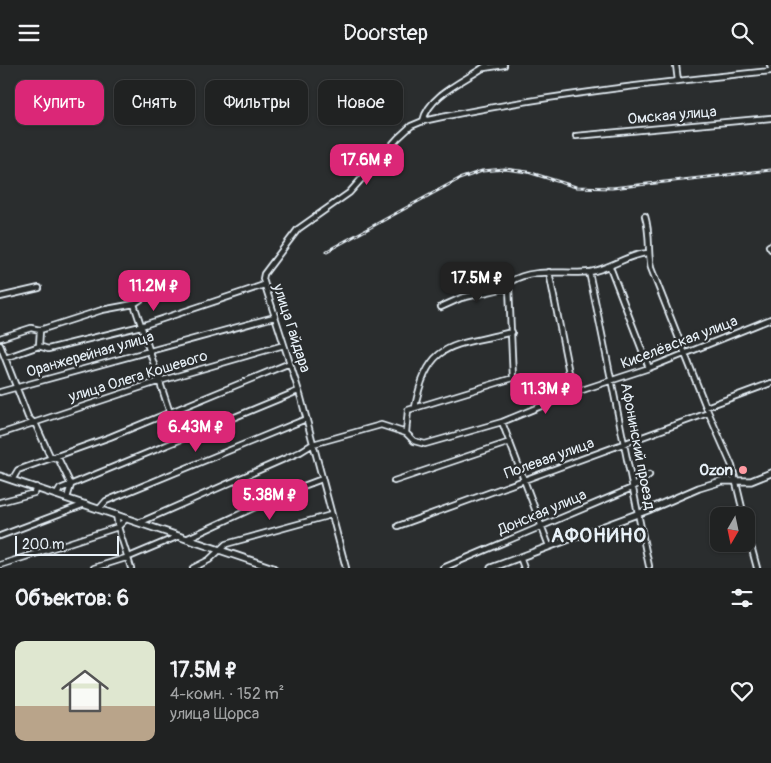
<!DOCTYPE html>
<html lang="ru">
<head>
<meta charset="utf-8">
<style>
  body { margin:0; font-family:Pangolin,sans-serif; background:#282a2a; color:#f1f3f6; height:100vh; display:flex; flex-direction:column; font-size:19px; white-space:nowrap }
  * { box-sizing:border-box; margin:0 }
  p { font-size:16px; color:#a2a4a5 }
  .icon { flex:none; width:28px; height:28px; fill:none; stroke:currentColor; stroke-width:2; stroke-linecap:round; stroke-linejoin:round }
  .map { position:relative; height:503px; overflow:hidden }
  .sheet { display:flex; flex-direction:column; background:#202222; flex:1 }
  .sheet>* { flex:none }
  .top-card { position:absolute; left:15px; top:15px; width:500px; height:45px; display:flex; gap:10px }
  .needle { width:32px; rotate:189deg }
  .fabs { position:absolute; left:710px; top:442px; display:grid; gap:10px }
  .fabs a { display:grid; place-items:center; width:45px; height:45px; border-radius:10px; background:#202222; box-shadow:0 1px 4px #0004,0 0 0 1px #3d3f40; font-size:25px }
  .scale { position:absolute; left:15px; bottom:12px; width:104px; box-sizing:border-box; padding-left:5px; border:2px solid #e8f1f8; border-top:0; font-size:14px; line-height:18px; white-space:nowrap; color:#e8f1f8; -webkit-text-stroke:4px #2a2d2e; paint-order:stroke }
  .price { position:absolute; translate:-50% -42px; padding:0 11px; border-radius:10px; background:#db2777; color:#fff; font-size:16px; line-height:32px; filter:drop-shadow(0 1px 2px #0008) }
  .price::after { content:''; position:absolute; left:50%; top:30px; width:15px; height:11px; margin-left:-8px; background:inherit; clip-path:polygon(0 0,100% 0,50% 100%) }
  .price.on { background:#222; color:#fff }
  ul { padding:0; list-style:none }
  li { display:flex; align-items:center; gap:15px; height:125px; padding:0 15px }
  li span { display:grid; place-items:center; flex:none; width:140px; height:100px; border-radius:10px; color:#555 }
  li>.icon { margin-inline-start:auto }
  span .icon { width:60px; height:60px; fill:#fffc; stroke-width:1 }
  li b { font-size:21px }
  h2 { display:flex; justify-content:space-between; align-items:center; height:60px; padding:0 15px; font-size:21px }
  .chip { padding:0 18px; border-radius:10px; background:#202222; box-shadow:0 1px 4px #0004,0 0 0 1px #3d3f40; font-size:18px; line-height:45px }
  .chip.on { background:#db2777; color:#fff }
  header { display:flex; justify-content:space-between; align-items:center; height:65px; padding:0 15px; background:#202222; font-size:22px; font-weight:600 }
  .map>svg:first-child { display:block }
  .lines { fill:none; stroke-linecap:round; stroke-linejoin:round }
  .minor-casing { stroke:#e8f1f8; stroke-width:8 }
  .major-casing { stroke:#e8f1f8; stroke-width:9 }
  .minor { stroke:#2a2d2e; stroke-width:4.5 }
  .major { stroke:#2a2d2e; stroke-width:5.5 }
  .rail-casing { stroke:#e8f1f8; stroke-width:3 }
  .rail { stroke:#2a2d2e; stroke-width:1; stroke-dasharray:4; stroke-linecap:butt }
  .poi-dot { fill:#ff9aa2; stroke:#2a2d2e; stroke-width:2 }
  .labels { text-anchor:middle; stroke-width:4.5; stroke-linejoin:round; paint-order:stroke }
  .street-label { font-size:15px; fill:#e8f1f8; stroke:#2a2d2e }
  .poi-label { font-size:15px; font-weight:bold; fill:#e8f1f8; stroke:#2a2d2e; text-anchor:end }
  .district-label { font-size:20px; font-weight:bold; letter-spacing:1px; fill:#e8f1f8; stroke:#2a2d2e }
</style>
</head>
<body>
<header><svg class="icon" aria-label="menu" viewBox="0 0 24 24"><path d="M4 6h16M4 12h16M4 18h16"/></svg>Doorstep<svg class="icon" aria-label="search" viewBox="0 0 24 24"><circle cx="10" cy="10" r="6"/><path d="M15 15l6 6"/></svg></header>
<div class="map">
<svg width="771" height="503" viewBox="0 0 771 503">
  <rect width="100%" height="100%" fill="#2a2d2e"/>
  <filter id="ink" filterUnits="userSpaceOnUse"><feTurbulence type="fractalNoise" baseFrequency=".02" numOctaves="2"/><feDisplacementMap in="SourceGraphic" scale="10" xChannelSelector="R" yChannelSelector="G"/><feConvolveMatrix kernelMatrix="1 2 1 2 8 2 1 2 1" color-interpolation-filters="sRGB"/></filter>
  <g filter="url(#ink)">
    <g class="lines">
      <defs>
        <path id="minor" d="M676,0L678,16
          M770,0L771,3
          M484,3L504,0
          M423,56C429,29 467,15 487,0
          M576,71L771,53
          M645,151C651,171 647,183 651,203L706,342L732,401L744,451
          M771,180L769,181L771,184
          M610,202L649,303
          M549,207L573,328
          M589,207C610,305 628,403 649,501
          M153,226L134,239L170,348L176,376
          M0,232L39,223
          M441,242L461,233L509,222
          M0,273L31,263L40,265L102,245L134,239
          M0,280L28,352L36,360L50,391L59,395L71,420L67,433
          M39,281L48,284L141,261L264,220
          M5,293L39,281L40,265
          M0,327L274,252
          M415,342C428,274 453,282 512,267
          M706,342L771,318
          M502,357L549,481
          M406,368L408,345L513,313L509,222L510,217C533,202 565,210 590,207C610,204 628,189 648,188
          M0,369L160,316L284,280
          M12,415L18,405L110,372L290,298
          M394,416L510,377
          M57,429L60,424L298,326
          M0,437L34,428L36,422
          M100,443L106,436L306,354
          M116,449L118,462L131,503
          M141,457L300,387L313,379L381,360L406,368L414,376L425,379L502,357L573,328L649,303L771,254
          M398,461L708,348
          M746,462L757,503
          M0,471L85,439
          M186,474L290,426L322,414
          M520,492L524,503
          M0,500L118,462L127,453
          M94,503L129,492L179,471
          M193,503L209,495L226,479L331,450
          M346,503L301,333L263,214L264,209L298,164L349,128L398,73L411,61L423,56C537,31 655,18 771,6
          M443,503L632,423L649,410"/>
        <path id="major" d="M0,411L273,503
          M491,503L648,445L699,423L722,416H751L771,408"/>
      </defs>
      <use href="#minor" class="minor-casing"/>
      <use href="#major" class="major-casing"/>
      <use href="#minor" class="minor"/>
      <use href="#major" class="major"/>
      <defs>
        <path id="rail" d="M327,186L459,114L482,106L505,104L528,107L576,122L612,123L771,105"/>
      </defs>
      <use href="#rail" class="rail-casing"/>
      <use href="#rail" class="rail"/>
    </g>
  </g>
  <circle class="poi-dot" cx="743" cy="405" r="5"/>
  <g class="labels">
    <g class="street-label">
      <text transform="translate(672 50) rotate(-5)" y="5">Омская улица</text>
      <text transform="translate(292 263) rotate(72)" y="5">улица Гайдара</text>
      <text transform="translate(679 277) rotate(-21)" y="5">Киселёвская улица</text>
      <text transform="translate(90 289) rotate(-16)" y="5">Оранжерейная улица</text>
      <text transform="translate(138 311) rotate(-17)" y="5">улица Олега Кошевого</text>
      <text transform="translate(638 381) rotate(79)" y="5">Афонинский проезд</text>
      <text transform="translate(549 393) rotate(-20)" y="5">Полевая улица</text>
      <text transform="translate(542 447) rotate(-23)" y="5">Донская улица</text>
    </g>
    <g class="poi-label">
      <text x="733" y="410">Ozon</text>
    </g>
    <g class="district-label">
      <text x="599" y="477">АФОНИНО</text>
    </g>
  </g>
</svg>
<div class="fabs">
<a><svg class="needle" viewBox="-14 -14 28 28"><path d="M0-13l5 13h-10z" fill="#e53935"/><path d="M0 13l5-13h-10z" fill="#a2a4a5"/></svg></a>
</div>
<div class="scale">200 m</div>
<b class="price" style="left:367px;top:121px">17.6M ₽</b>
<b class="price on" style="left:477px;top:239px">17.5M ₽</b>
<b class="price" style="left:154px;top:247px">11.2M ₽</b>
<b class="price" style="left:546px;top:350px">11.3M ₽</b>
<b class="price" style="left:196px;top:388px">6.43M ₽</b>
<b class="price" style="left:270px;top:456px">5.38M ₽</b>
<div class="top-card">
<a class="chip on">Купить</a>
<a class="chip">Снять</a>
<a class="chip">Фильтры</a>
<a class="chip">Новое</a>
</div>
</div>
<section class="sheet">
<h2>Объектов: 6<svg class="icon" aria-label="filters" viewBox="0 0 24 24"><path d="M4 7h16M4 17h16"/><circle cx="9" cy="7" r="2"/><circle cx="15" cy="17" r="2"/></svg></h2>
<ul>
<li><span style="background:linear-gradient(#dfe7d0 65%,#b9a48a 0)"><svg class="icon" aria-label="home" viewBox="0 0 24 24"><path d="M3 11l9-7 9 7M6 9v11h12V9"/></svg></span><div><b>17.5M ₽</b><p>4-комн. · 152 m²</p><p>улица Щорса</p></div><svg class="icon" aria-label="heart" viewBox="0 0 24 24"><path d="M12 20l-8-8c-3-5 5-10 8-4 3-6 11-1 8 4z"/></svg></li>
</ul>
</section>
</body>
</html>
